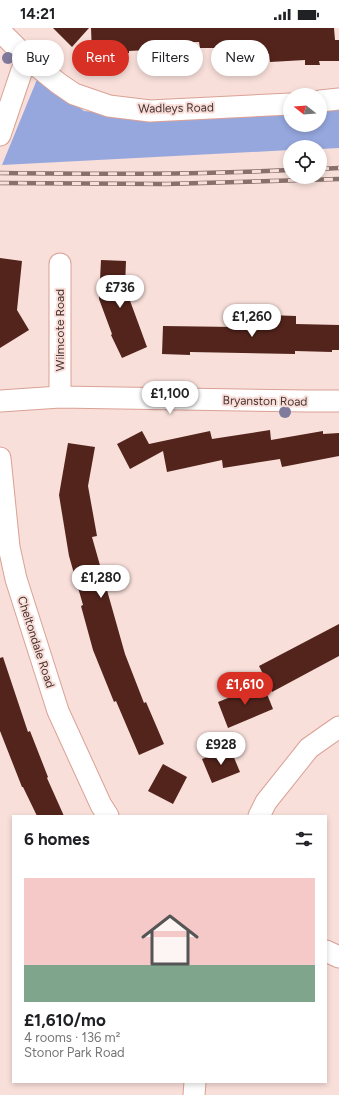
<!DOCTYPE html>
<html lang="en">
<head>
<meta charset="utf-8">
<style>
  body { margin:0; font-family:Figtree,sans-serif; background:#f6f6f6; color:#202124; height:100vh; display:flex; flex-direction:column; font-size:15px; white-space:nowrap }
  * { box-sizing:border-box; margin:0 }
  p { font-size:13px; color:#757577 }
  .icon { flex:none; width:22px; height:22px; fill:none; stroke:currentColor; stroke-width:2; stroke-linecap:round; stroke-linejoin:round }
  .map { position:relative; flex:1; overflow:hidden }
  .details { position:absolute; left:12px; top:787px; width:315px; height:268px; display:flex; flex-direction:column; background:#fff; border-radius:0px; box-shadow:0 2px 6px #0003 }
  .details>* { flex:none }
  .hud { position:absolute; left:12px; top:12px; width:315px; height:36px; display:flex; gap:8px }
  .needle { width:26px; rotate:287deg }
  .tools { position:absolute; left:283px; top:60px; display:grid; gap:8px }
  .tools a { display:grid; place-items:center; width:44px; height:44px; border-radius:50%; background:#fff; box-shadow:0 2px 6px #0003; font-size:20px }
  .price { position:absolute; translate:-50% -34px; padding:0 9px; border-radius:14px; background:#fff; color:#222; font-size:13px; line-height:26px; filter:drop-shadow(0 1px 2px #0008) }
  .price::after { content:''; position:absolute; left:50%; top:24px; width:12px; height:9px; margin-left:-6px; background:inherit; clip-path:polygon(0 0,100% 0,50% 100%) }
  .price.current { background:#d93025; color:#fff }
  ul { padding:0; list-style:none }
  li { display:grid; align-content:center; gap:8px; height:212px; padding:0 12px }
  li+li { border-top:1px solid #e0e0e0 }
  li span { display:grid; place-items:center; height:124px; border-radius:0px; color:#555 }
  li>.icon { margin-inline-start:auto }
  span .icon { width:72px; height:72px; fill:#fffc; stroke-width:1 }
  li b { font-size:17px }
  h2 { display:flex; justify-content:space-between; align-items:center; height:48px; padding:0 12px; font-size:17px }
  .chip { padding:0 14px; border-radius:18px; background:#fff; box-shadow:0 2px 6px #0003; font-size:14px; line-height:36px }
  .chip.current { background:#d93025; color:#fff }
  .status { display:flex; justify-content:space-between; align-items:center; height:28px; padding:0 20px; background:#fff; direction:ltr }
  .status svg { height:11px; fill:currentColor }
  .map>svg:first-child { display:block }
  .forest { fill:#96a7de }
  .building { fill:#53241c }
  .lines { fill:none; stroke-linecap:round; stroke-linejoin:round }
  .minor-casing { stroke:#daa195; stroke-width:23 }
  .minor { stroke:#fff; stroke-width:21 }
  .rail-casing { stroke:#88706b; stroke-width:4.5 }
  .rail { stroke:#f8dfda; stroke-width:3; stroke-dasharray:9; stroke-linecap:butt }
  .tree { fill:#807a9c }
  .labels { text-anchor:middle; stroke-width:4; stroke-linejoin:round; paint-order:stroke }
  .street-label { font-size:12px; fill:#49312d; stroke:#f8dfda }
</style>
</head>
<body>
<div class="status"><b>14:21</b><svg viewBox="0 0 49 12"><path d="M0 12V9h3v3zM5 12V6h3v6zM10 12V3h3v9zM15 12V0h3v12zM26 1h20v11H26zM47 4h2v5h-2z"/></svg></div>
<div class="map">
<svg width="339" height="1067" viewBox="0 0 339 1067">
  <rect width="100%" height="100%" fill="#f8dfda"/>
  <path class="forest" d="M38,49L84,83L124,87L290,76V97H320V74L339,72V120L320,121V119H290V122L2,137Z"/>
  <path class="building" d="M53,0H89L72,19Z
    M91,0H334L335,12H339V33H319L320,37H305V32L270,34L269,26L237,27L236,20H200L199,14L147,15V22L129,23V25L92,26Z
    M0,230L22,233L17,282L29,302L0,320Z
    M101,232L126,233L125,259L147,319L122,330L111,307L112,306L99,271Z
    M268,287L296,288V296L339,297V322H332V324L295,323V326L190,324V327L162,326L163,298L235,299V296H268Z
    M270,402L271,412L323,403V406L339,405V428L282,439L280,431L223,440L222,432L167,444L163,423L130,441L117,416L142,403L149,416L210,403L212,411Z
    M68,415L95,419L88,458L97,508L92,509L125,626L144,675L146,674L164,716L139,727L116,673L114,674L93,622L81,578L83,577L69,528L59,467Z
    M339,596V628L272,664L259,638Z
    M3,629L28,704L30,703L48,749L47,750L64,788H37L23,759H22L0,703V630Z
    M263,656L273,681L228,700L218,674Z
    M230,720L240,744L212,755L202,731Z
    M163,736L187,749L173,776L148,763Z"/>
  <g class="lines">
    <defs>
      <path id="minor" d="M0,3L27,30L58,55L74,66L109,78L150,83L290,76
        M320,73L339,71
        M0,107L21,45L27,30
        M60,369V236
        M0,373L60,369L307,373H339
        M0,430L9,519L16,551L58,683L101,777L108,788
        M259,788L266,774L309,720L339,699
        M326,923L339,929
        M194,1067L195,1054"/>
    </defs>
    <use href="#minor" class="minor-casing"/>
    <use href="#minor" class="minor"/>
    <defs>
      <path id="rail" d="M320,141L339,140
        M0,145C97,146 193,147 290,142
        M0,155L166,156L339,151"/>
    </defs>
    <use href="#rail" class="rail-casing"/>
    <use href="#rail" class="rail"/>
  </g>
  <g class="tree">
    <circle cx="37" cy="23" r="6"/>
    <circle cx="8" cy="30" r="6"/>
    <circle cx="160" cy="359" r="6"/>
    <circle cx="285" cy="384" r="6"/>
  </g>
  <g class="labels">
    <g class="street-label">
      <text transform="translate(176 80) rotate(-1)" y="4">Wadleys Road</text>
      <text transform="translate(60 302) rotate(-90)" y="4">Wilmcote Road</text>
      <text transform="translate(265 373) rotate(1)" y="4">Bryanston Road</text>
      <text transform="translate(36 614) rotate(72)" y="4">Cheltondale Road</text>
    </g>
  </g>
</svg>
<div class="tools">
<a><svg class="needle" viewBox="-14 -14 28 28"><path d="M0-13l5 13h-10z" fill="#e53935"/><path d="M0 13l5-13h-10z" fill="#757577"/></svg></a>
<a><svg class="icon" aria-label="locate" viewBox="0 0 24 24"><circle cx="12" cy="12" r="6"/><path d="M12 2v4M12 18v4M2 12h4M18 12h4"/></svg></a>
</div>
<b class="price" style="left:120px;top:281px">£736</b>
<b class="price" style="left:252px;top:310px">£1,260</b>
<b class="price" style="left:170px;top:387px">£1,100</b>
<b class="price" style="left:101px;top:571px">£1,280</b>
<b class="price current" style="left:245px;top:678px">£1,610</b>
<b class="price" style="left:221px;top:738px">£928</b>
<div class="hud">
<a class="chip">Buy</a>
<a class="chip current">Rent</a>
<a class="chip">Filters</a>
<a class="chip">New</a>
</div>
<section class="details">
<h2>6 homes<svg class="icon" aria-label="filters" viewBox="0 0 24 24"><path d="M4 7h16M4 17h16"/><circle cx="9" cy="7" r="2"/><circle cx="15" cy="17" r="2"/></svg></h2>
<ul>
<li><span style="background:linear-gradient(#f6c9c9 70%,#7fa58c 0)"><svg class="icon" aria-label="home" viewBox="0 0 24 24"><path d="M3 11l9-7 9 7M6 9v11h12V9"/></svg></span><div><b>£1,610/mo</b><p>4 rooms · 136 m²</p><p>Stonor Park Road</p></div></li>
</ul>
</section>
</div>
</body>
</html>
